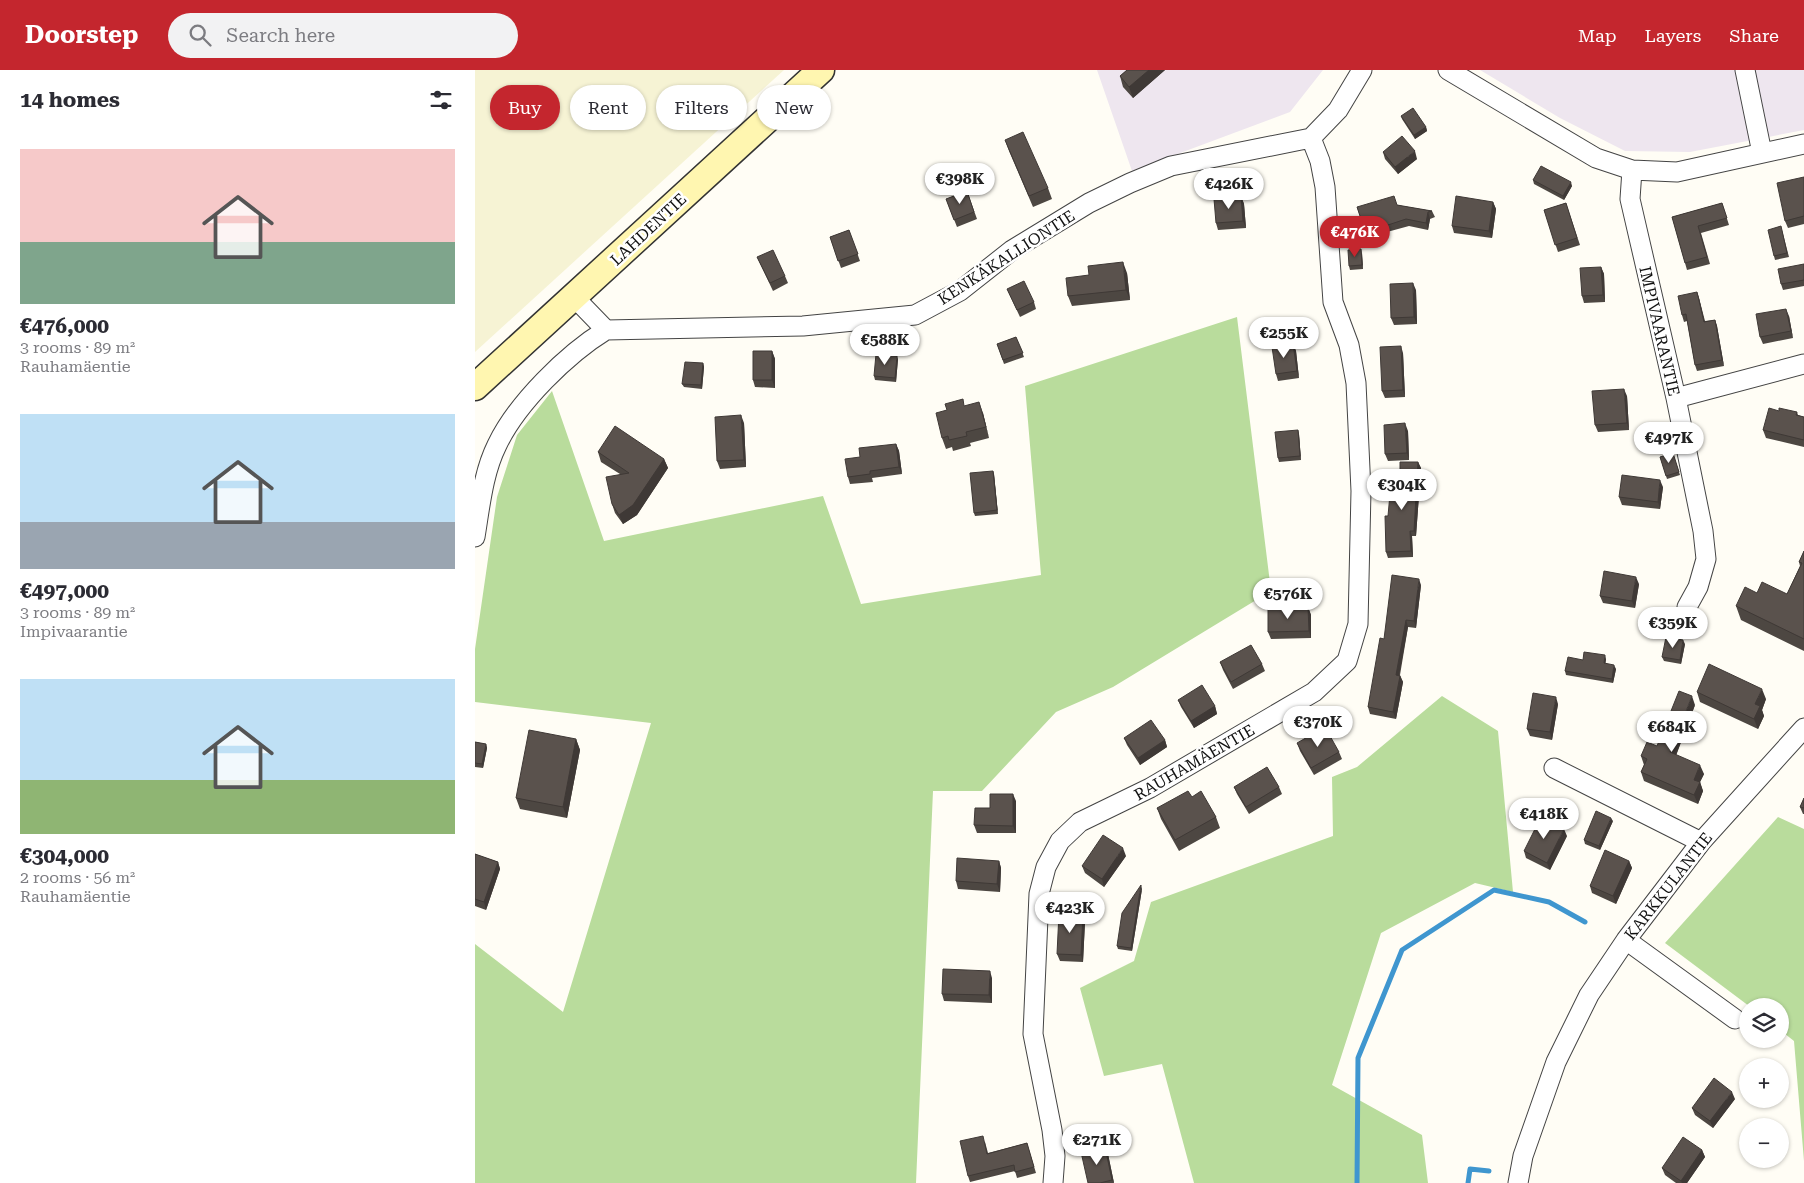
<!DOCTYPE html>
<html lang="en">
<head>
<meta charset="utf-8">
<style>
  body { margin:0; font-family:"Roboto Serif",serif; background:#f2f2f3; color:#2b2b33; height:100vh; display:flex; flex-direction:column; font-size:19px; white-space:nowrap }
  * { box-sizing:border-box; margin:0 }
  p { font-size:16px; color:#7c7c81 }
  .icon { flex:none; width:28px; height:28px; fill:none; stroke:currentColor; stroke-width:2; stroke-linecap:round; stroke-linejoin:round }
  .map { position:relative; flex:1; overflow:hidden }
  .details { display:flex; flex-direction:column; background:#fff; width:475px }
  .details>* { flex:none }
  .banner { position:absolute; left:15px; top:15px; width:475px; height:45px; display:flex; gap:10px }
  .tools { position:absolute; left:1264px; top:928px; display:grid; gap:10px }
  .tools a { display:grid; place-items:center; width:50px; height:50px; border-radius:50%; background:#fff; box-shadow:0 1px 4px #0004; font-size:25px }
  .price { position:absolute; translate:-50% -42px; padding:0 11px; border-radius:18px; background:#fff; color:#222; font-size:16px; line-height:32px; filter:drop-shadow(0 1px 2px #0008) }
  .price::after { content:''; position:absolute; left:50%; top:30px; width:15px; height:11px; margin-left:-8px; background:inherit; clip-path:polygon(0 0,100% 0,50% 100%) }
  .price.current { background:#c4262e; color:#fff }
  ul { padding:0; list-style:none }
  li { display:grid; align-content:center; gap:10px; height:265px; padding:0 20px }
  li span { display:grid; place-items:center; height:155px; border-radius:0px; color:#555 }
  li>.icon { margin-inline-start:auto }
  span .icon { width:90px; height:90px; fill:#fffc; stroke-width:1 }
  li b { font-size:21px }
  h2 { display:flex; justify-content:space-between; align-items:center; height:60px; padding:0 20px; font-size:21px }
  .chip { padding:0 18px; border-radius:22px; background:#fff; box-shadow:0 1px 4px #0004; font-size:18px; line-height:45px }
  .chip.current { background:#c4262e; color:#fff }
  header { display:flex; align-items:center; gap:30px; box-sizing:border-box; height:70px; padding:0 25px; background:#c4262e; color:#fff }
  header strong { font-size:24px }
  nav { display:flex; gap:28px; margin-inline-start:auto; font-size:18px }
  .search { width:350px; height:45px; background:#f2f2f3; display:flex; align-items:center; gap:12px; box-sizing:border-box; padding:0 18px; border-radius:28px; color:#7c7c81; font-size:19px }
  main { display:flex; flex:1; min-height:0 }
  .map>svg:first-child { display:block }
  .industrial { fill:#eee6ef }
  .farmland { fill:#f6f3d4 }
  .forest { fill:#b9dc9c }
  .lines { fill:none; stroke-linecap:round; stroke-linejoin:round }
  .stream { stroke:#3f96cf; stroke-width:5 }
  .minor-casing { stroke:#444; stroke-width:21 }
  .secondary-casing { stroke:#333; stroke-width:29 }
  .minor { stroke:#fff; stroke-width:19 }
  .secondary { stroke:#fff6b0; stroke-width:26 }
  .wall { fill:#4d4742 }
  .shaded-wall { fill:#3f3936 }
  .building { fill:#5a524d; stroke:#3f3936 }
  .labels { text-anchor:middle; stroke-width:5; stroke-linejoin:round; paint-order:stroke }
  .street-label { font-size:16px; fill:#111; stroke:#fff }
</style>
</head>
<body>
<header>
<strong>Doorstep</strong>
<div class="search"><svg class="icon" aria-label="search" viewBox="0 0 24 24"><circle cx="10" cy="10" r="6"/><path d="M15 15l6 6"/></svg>Search here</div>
<nav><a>Map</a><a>Layers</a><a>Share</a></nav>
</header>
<main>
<section class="details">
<h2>14 homes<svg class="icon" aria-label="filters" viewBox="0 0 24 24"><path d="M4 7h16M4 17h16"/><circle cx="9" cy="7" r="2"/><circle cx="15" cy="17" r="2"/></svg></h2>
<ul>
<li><span style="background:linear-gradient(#f6c9c9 60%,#7fa58c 0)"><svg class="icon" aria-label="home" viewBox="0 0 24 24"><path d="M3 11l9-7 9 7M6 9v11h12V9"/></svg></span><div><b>€476,000</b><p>3 rooms · 89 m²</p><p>Rauhamäentie</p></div></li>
<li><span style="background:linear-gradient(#bfe0f5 70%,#9aa5b1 0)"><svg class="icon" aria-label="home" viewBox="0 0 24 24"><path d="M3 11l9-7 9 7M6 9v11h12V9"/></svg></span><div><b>€497,000</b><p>3 rooms · 89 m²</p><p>Impivaarantie</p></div></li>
<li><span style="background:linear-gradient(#bfe0f5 65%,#8fb573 0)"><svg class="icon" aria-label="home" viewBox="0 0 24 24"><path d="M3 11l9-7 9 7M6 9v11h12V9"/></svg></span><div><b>€304,000</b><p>2 rooms · 56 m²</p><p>Rauhamäentie</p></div></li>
</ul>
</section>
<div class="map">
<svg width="1329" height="1113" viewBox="0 0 1329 1113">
  <rect width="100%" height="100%" fill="#fffdf5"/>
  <path class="industrial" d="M622,0H848L815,42L657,101Z
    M1005,0H1329V60L1215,82L1150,81L1085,48Z"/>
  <path class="farmland" d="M0,0H309L0,282Z"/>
  <path class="forest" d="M762,247L796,521L638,617L581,642L507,721H458L441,1113H0V874L88,942L176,653L0,632V579L22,427L42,365L77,321L129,471L348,426L386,534L566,505L550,316Z
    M967,626L1023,661L1038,822L1000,813L906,863L857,1015L947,1065L953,1113H719L687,994L629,1006L605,918L659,891L676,832L858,766L857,707L882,697Z
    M1303,747L1329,759V1091L1319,971L1305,960V936H1274L1190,873Z"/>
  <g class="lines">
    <path class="stream" d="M882,1113L883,988L927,880L1019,820L1074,832L1110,852
      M993,1113L995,1099L1014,1101"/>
    <defs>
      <path id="minor" d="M973,0L1121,88L1157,100L1202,102L1329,74
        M1270,0L1287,83
        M1157,100L1155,129L1201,328L1228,461L1231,489L1223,517L1212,537
        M99,227L131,260
        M1201,328L1329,294
        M0,467C5,437 8,403 22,375C42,333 92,284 131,260L328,256L440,245L485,221L537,180L614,133L655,113L696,96L836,68L863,40L887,0
        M1079,698L1226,772
        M1151,870L1260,949
        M578,1113L580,1086L577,1060L558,964L564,824L571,797L585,771L605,752L675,718L839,622L872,591L883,554L886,421L881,313L874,275L858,232L850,117L845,91L836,68
        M1043,1113L1048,1086L1081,992L1114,925L1151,870L1226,772L1329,658"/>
      <path id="secondary" d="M0,317L346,0"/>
    </defs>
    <use href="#minor" class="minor-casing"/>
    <use href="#secondary" class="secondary-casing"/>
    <use href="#minor" class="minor"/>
    <use href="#secondary" class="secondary"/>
  </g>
  <path class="wall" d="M652,0H690L658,28L648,17L645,6Z
    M926,46L951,57L952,61L940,69L927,49Z
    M530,70L573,118L577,129L558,137L534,81Z
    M908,82L942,89L923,104L910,89Z
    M1329,107V154L1313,158L1310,151Z
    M1058,110L1097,116L1089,130L1059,114Z
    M492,121L502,149L482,157L471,129Z
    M766,126L769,134L771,158L743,160L741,153Z
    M1018,132L1021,139L1017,168L979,163L977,156Z
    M1091,133L1105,175L1083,182L1069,140Z
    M1247,133L1254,155L1226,163L1235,194L1212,200L1197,147Z
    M922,135L957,141L960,147L955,149L953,160L934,156L912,162L914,167L894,173L882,137Z
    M374,160L385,191L366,198L355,167Z
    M1307,160L1314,187L1300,190L1299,186Z
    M887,183L888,199L875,200L874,196Z
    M282,187L310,206L313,213L298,221Z
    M1329,194V216L1308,220L1306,214Z
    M1126,197L1129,204L1130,232L1109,233L1107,226Z
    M652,203L655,230L597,236L593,226L614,205Z
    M532,219L559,232L561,239L545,247Z
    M941,220L942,254L919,255L916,248Z
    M1222,222L1224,228L1230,251L1240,250L1242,256L1249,296L1222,301L1220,295L1212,251L1209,252L1207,245Z
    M1314,246L1318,268L1288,274L1285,267Z
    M541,267L549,287L529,294L522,274Z
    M818,274L821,281L824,308L803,311L801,304Z
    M297,281L300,289V318L280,317L278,310Z
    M928,283L930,327L910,328L907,321Z
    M423,289L421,312L400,310L399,306Z
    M228,293L229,297L227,319L209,317L207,314Z
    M1152,326L1154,360L1123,362L1120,355Z
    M490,336L508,343L514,368L495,373L496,376L478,381L477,377L471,379L467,368Z
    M1304,341L1322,342L1323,345L1329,347V377L1291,368L1288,360Z
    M269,353L271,397L245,399L242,391Z
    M823,360L824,364L826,390L804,392L803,388Z
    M933,361L934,390L913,391L910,384Z
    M421,374L424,381L427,404L397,408L398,412L375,414L373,407L385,387Z
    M123,382L189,389L193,398L162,445L148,454L140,443L137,434L145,404L126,392Z
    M1198,383L1205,405L1192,409L1185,387Z
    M943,392L946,398L941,466H937L938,487L913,488L911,482L913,446Z
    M518,401L519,404L523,444L500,446L499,443Z
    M1188,417L1185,439L1147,435L1144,427Z
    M1329,481V581L1266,550L1261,536L1282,523L1312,524L1325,496L1324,492Z
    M1164,514L1160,538L1128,533L1125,526Z
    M946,515L941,558L933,557L925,605L928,612L921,649L895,644L893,637L909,569Z
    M833,537L836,545V568L796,569L793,562Z
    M1210,574L1206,594L1189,591L1187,587Z
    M1131,589L1130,594L1141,599L1138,613L1091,605L1090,601L1108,590Z
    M745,592L787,594L790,601L758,619L748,600Z
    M1222,622L1291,629L1287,640L1289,646L1283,659L1225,632Z
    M703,630L740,636L742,644L719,658L706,637Z
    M1083,634L1077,670L1055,666L1052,659Z
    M1220,635L1201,685L1229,704L1225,712L1228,721L1223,734L1169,711L1166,702L1169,695L1166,686L1182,676Z
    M649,668L690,670L692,677L665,695L652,675Z
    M101,669L105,680L92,748L45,739L41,728Z
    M0,672L11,674L12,678L8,698L0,697Z
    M822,673L864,682L867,689L839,705L825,681Z
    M759,717H804L807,724L774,744L762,724Z
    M717,727L741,747L745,758L704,781L686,749L682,738Z
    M1329,728V744H1328L1325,737Z
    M541,731V763H502L499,755L515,738Z
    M1138,751L1125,780L1110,774L1109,770Z
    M1092,766L1075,800L1051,788L1049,781Z
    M0,784L23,792L25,799L11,840L0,836Z
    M651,786L629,817L610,803L607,796Z
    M524,791L526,798L525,822L483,819L481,811Z
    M1154,791L1157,798L1141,834L1117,823L1115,816Z
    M667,819L657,881L643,879L642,876Z
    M608,844L610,852L608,892L585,891L582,884Z
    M517,908V933L469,931L467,924Z
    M1260,1029L1238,1058L1220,1045L1217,1038Z
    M510,1072L513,1083L552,1073L561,1103L542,1108L540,1101L495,1112L493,1106Z
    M630,1077L633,1084L639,1113H613Z
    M1227,1080L1230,1087L1212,1113H1201L1190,1105L1187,1098Z"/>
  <path class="shaded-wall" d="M674,0H690L658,28L654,17Z
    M951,57L952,61L940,69L939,65Z
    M940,81L942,89L923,104L920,97Z
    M1096,112L1097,116L1089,130L1088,126Z
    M766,126L769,134L771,158L768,151Z
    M1018,132L1021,139L1017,168L1014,161Z
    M953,142L955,149L953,160L951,153Z
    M886,179L887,183L888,199L887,195Z
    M648,192L652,203L655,230L651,220Z
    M1126,197L1129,204L1130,232L1128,225Z
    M938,213L941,220L942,254L939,247Z
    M1222,222L1224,228L1231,258L1229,252Z
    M1311,239L1314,246L1318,268L1316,261Z
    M1240,250L1242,256L1249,296L1247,290Z
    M818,274L821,281L824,308L822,301Z
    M926,276L928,283L930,327L928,320Z
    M297,281L300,289V318L297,310Z
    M422,286L423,289L421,312L420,308Z
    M228,293L229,297L227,319L226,315Z
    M1149,319L1152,326L1154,360L1152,353Z
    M504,332L508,343L514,368L511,357Z
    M266,345L269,353L271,397L269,390Z
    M930,353L933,361L934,390L932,383Z
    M823,360L824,364L826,390L825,386Z
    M421,374L424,381L427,404L424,397Z
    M189,389L193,398L162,445L148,454L144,445Z
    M943,392L946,398L941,466L939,461Z
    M518,401L519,404L523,444L522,440Z
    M1185,410L1188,417L1185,439L1183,432Z
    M935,461L937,466L938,487L936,481Z
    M1161,507L1164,514L1160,538L1157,531Z
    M944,509L946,515L941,558L939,551Z
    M833,537L836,545V568L834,561Z
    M931,550L933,557L923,611L921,605Z
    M1208,570L1210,574L1206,594L1205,590Z
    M1130,585L1131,589L1130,597L1129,593Z
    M1139,595L1141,599L1138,613L1137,609Z
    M925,606L928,612L921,649L918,642Z
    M1287,619L1291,629L1287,640L1289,646L1283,659L1279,649L1280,634Z
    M1217,626L1220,635L1199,691L1195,682Z
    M1081,627L1083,634L1077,670L1075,662Z
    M740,636L742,644L719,658L716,651Z
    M101,669L105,680L92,748L88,737Z
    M690,670L692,677L665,695L663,688Z
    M11,674L12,678L8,698L7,694Z
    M1225,695L1229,704L1222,718L1219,710Z
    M1225,712L1228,721L1223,734L1219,725Z
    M538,724L541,731V763L538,756Z
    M1136,748L1138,751L1125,780L1124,776Z
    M1089,759L1092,766L1075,800L1072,793Z
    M648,778L651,786L629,817L627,809Z
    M524,791L526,798L525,822L522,814Z
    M1154,791L1157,798L1141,834L1138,826Z
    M23,792L25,799L11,840L9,832Z
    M666,815L667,819L657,881L656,878Z
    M608,844L610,852L608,892L606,885Z
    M515,901L517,908V933L514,925Z
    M1257,1022L1260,1029L1238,1058L1235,1051Z
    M630,1077L633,1084L639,1113L637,1110Z
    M1227,1080L1230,1087L1212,1113H1207L1206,1111Z"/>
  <path class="building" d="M652,0H674L654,17L645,6Z
    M938,38L951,57L939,65L926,46Z
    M548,62L573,118L554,126L530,70Z
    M927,66L940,81L920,97L908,82Z
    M1066,96L1096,112L1088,126L1058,110Z
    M1329,107V146L1310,151L1302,113Z
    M492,121L499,142L479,150L471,129Z
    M766,126L768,151L741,153L739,129Z
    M919,126L922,135L957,141L953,142L951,153L931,149L910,156L911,160L892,167L882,137Z
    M981,126L1018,132L1014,161L977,156Z
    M1091,133L1102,168L1080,175L1069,140Z
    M1247,133L1252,148L1223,156L1232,187L1210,193L1197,147Z
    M1306,156L1312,183L1299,186L1293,160Z
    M374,160L383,184L363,191L355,167Z
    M886,179L887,195L874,196L873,180Z
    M298,180L310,206L295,213L282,187Z
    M648,192L651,220L593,226L591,208L614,205L613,196Z
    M1329,194V210L1306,214L1303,199Z
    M1126,197L1128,225L1107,226L1105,198Z
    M549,211L559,232L542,240L532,219Z
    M938,213L939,247L916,248L915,214Z
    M1222,222L1229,252L1240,250L1247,290L1220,295L1211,244L1207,245L1203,226Z
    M1311,239L1316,261L1285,267L1281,244Z
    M541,267L548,283L528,290L522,274Z
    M818,274L822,301L801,304L797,277Z
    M926,276L928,320L907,321L905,277Z
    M278,281H297V310H278Z
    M401,284L422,286L420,308L399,306Z
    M210,292L228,293L226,315L207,314Z
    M1149,319L1152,353L1120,355L1117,321Z
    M488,329L489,336L504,332L511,357L491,362L492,366L474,370L473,366L467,368L461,343L472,340L470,334Z
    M1294,338L1304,341V338L1322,342L1321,345L1329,347V370L1288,360Z
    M266,345L269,390L242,391L240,347Z
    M930,353L932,383L910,384L909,355Z
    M140,356L189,389L158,435L144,445L137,434L131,407L154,403L123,382Z
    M823,360L825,386L803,388L800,362Z
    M421,374L424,397L395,401V404L373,407L370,389L385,387L384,378Z
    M1198,383L1204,402L1191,406L1185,387Z
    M925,392H943L939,461H935L936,481L911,482L910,446H913L915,424L925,425Z
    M518,401L522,440L499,443L495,403Z
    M1147,405L1185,410L1183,432L1144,427Z
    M1329,481V569L1261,536L1270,517L1282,523L1287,512L1312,524L1327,493L1324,492Z
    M1129,501L1161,507L1157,531L1125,526Z
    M917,505L944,509L939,551L931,550L921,605L925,606L918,642L893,637L905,568L909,569Z
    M833,537L834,561L793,562V538Z
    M1191,567L1208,570L1205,590L1187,587Z
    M776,575L787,594L756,612L745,592Z
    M1109,582L1130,585L1129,593L1139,595L1137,609L1090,601L1093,587L1108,590Z
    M1234,594L1287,619L1280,634L1285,636L1279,649L1222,622Z
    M727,615L740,636L716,651L703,630Z
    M1204,621L1217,626L1195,682L1225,695L1219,710L1225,712L1219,725L1166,702L1172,689L1166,686L1172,672L1182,676Z
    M1058,623L1081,627L1075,662L1052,659Z
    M676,650L690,670L663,688L649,668Z
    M850,657L864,682L836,698L822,673Z
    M54,660L101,669L88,737L41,728Z
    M0,672L11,674L7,694L0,693Z
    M792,697L804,717L771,737L759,717Z
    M713,721L717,727L726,721L741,747L700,770L682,738Z
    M515,724H538V756L499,755L500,738H515Z
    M1329,728V738L1325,737Z
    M1121,741L1136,748L1124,776L1109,770Z
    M1066,747L1089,759L1072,793L1049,781Z
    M628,765L648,778L627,809L607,796Z
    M1130,780L1154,791L1138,826L1115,816Z
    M0,784L23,792L9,832L0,829Z
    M482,788L524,791L522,814L481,811Z
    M666,815L656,878L642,876L647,843Z
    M584,843L608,844L606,885L582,884Z
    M468,899L515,901L514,925L467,924Z
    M1239,1008L1257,1022L1235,1051L1217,1038Z
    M508,1066L512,1084L552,1073L559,1097L540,1102L539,1095L493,1106L485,1071Z
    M1208,1067L1227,1080L1206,1111L1187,1098Z
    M630,1077L637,1110L625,1113H613L606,1082Z"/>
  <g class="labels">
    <g class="street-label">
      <text transform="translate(173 159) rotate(-43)" y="6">LAHDENTIE</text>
      <text transform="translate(531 187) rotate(-33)" y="6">KENKÄKALLIONTIE</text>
      <text transform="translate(1185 261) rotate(77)" y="6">IMPIVAARANTIE</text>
      <text transform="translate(719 692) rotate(-30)" y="6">RAUHAMÄENTIE</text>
      <text transform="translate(1193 816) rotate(-52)" y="6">KARKKULANTIE</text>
    </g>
  </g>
</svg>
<div class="tools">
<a><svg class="icon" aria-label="layers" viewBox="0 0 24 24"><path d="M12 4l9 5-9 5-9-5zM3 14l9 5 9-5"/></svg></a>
<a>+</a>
<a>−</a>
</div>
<b class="price" style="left:485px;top:135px">€398K</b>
<b class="price" style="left:754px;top:140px">€426K</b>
<b class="price current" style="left:880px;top:188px">€476K</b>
<b class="price" style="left:809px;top:289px">€255K</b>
<b class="price" style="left:410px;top:296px">€588K</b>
<b class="price" style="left:1194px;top:394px">€497K</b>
<b class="price" style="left:927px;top:441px">€304K</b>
<b class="price" style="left:813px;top:550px">€576K</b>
<b class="price" style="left:1198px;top:579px">€359K</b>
<b class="price" style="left:843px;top:678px">€370K</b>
<b class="price" style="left:1197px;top:683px">€684K</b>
<b class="price" style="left:1069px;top:770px">€418K</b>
<b class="price" style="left:595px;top:864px">€423K</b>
<b class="price" style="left:622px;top:1096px">€271K</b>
<div class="banner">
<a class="chip current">Buy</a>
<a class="chip">Rent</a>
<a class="chip">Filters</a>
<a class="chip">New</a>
</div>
</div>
</main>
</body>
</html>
